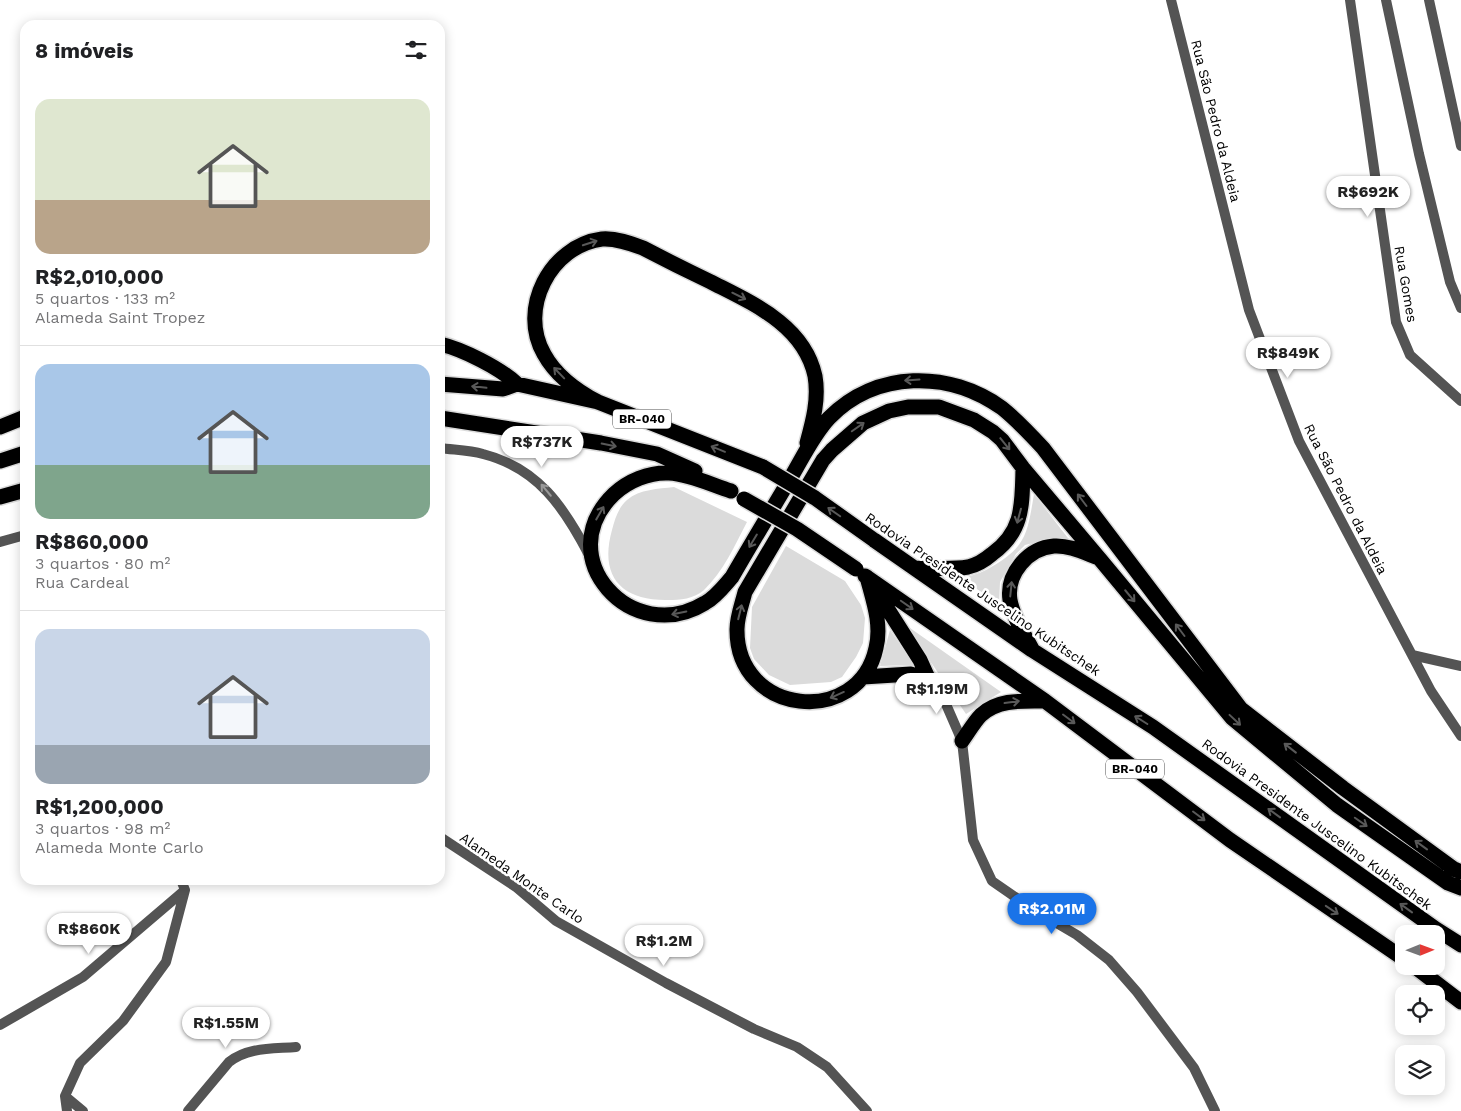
<!DOCTYPE html>
<html lang="pt">
<head>
<meta charset="utf-8">
<style>
  body { margin:0; font-family:"Work Sans",sans-serif; background:#f2f2f2; color:#202124; height:100vh; display:flex; flex-direction:column; font-size:19px; white-space:nowrap }
  * { box-sizing:border-box; margin:0 }
  p { font-size:16px; color:#757577 }
  .icon { flex:none; width:28px; height:28px; fill:none; stroke:currentColor; stroke-width:2; stroke-linecap:round; stroke-linejoin:round }
  .map { position:relative; flex:1; overflow:hidden }
  .details { position:absolute; left:20px; top:20px; width:425px; height:865px; display:flex; flex-direction:column; background:#fff; border-radius:15px; box-shadow:0 2px 12px #0003 }
  .details>* { flex:none }
  .needle { width:32px; rotate:89deg }
  .tools { position:absolute; left:1395px; top:925px; display:grid; gap:10px }
  .tools a { display:grid; place-items:center; width:50px; height:50px; border-radius:10px; background:#fff; box-shadow:0 2px 12px #0003; font-size:25px }
  .price { position:absolute; translate:-50% -42px; padding:0 11px; border-radius:18px; background:#fff; color:#222; font-size:16px; line-height:32px; filter:drop-shadow(0 1px 2px #0008) }
  .price::after { content:''; position:absolute; left:50%; top:30px; width:15px; height:11px; margin-left:-8px; background:inherit; clip-path:polygon(0 0,100% 0,50% 100%) }
  .price.current { background:#1a73e8; color:#fff }
  ul { padding:0; list-style:none }
  li { display:grid; align-content:center; gap:10px; height:265px; padding:0 15px }
  li+li { border-top:1px solid #e0e0e0 }
  li span { display:grid; place-items:center; height:155px; border-radius:15px; color:#555 }
  li>.icon { margin-inline-start:auto }
  span .icon { width:90px; height:90px; fill:#fffc; stroke-width:1 }
  li b { font-size:21px }
  h2 { display:flex; justify-content:space-between; align-items:center; height:60px; padding:0 15px; font-size:21px }
  .map>svg:first-child { display:block }
  .green { fill:#dbdbdb }
  .lines { fill:none; stroke-linecap:round; stroke-linejoin:round }
  .motorway-casing { stroke:#dbdbdb; stroke-width:18 }
  .minor { stroke:#545454; stroke-width:10 }
  .motorway { stroke:#000; stroke-width:15 }
  .motorway-bridge-casing { stroke:#dbdbdb; stroke-width:18; stroke-linecap:butt }
  .motorway-bridge { stroke:#000; stroke-width:15 }
  .oneway { stroke:#595959 }
  .oneway2 { stroke:#989898 }
  .labels { text-anchor:middle; stroke-width:5; stroke-linejoin:round; paint-order:stroke }
  .shield { fill:#fff; stroke:#4c4c4c; stroke-width:1 }
  .shield-label { font-size:12px; font-weight:bold; fill:#000 }
  .street-label { font-size:14px; fill:#000; stroke:#fff }
</style>
</head>
<body>
<div class="map">
<svg width="1461" height="1111" viewBox="0 0 1461 1111">
  <rect width="100%" height="100%" fill="#fff"/>
  <path class="green" d="M674,487L747,522C735,545 723,572 704,590C694,599 680,600 668,600C621,601 599,576 612,530C615,519 618,508 627,500C640,489 658,489 674,487Z
    M1034,494L1071,542L1045,540L1025,545L1016,554L1000,582L999,606L964,579C970,575 979,574 986,570C1026,548 1027,536 1034,494Z
    M786,546L845,581L861,605L865,618L863,643L856,657L842,677L831,682L790,685L769,675L754,659L750,648L752,607Z
    M910,628L1001,692L966,714L909,630Z
    M890,630L914,665L880,666Z"/>
  <g class="lines">
    <defs>
      <path id="motorway" d="M440,344C462,349 500,368 517,384
        M440,384L503,389L517,384L598,402L763,467
        M598,402C577,391 556,376 544,354C518,309 550,246 602,239C616,238 630,243 643,248C666,260 688,271 711,282C752,303 804,325 815,376C819,399 813,421 807,443
        M440,418L601,443L657,454L695,471
        M0,427L25,417
        M0,461L25,453
        M731,491C712,485 690,474 669,473C649,472 628,481 614,494C549,557 632,648 705,603C716,597 724,586 732,577C751,544 771,511 790,479C802,459 813,435 829,418C876,370 949,370 1002,408C1017,420 1030,434 1043,448L1241,709L1343,788L1454,869L1461,872
        M0,497L25,490
        M874,540L1032,650L1153,727L1436,929L1461,945
        M914,568C932,568 951,570 968,567C977,565 985,560 992,554C1024,531 1022,504 1023,468
        M865,576L1045,701L1230,840L1404,959
        M867,577C873,600 882,624 876,648C859,728 736,716 737,629C737,617 742,604 745,592L823,460L832,450L863,423L889,411L908,407H939L974,420L993,432L1002,440L1023,468L1099,558
        M875,589L920,660L929,680
        M1032,649C1024,634 1013,617 1010,600C1006,574 1028,548 1054,546C1069,545 1085,553 1099,558L1232,718L1337,805L1448,883L1461,888
        M863,677L911,674L929,680
        M962,741C968,733 974,722 981,715C998,699 1023,701 1045,701
        M1414,966L1461,1002"/>
    </defs>
    <use href="#motorway" class="motorway-casing"/>
    <path class="minor" d="M1171,0L1249,310L1299,441L1431,691L1461,736
      M1350,0L1396,322L1410,355L1461,401
      M1386,0L1419,154L1450,282L1461,308
      M1429,0L1461,146
      M440,448C454,450 469,450 483,454C538,468 564,507 589,555
      M0,542L25,535
      M1412,655L1461,666
      M929,680L942,695L962,741L973,840L992,881L1031,908L1077,935L1109,960L1137,992L1194,1068L1215,1111
      M440,837L516,887L556,921L666,983L754,1029L797,1047L827,1067L867,1111
      M181,880L185,890
      M0,1025L83,977L185,890
      M65,1096L83,1111
      M67,1111L65,1096L80,1063L123,1021L166,962L185,890
      M188,1111L229,1062C248,1047 272,1049 296,1047"/>
    <use href="#motorway" class="motorway"/>
    <defs>
      <path id="motorway-bridge" d="M763,467L815,498L874,540
        M744,499L797,529L856,569"/>
    </defs>
    <use href="#motorway-bridge" class="motorway-bridge-casing"/>
    <use href="#motorway-bridge" class="motorway-bridge"/>
  </g>
  <defs><path id="oneway-shaft" d="M-6 0H5M1.5-3L5.5 0L1.5 3" fill="none" stroke-width="1.6" stroke-linecap="round" stroke-linejoin="round" transform="scale(1.25)"/></defs>
  <g class="oneway">
    <use href="#oneway-shaft" transform="translate(590 243) rotate(-18)"/>
    <use href="#oneway-shaft" transform="translate(739 296) rotate(26)"/>
    <use href="#oneway-shaft" transform="translate(559 373) rotate(-134)"/>
    <use href="#oneway-shaft" transform="translate(912 380) rotate(176)"/>
    <use href="#oneway-shaft" transform="translate(479 387) rotate(-174)"/>
    <use href="#oneway-shaft" transform="translate(858 427) rotate(-35)"/>
    <use href="#oneway-shaft" transform="translate(1005 444) rotate(51)"/>
    <use href="#oneway-shaft" transform="translate(609 445) rotate(11)"/>
    <use href="#oneway-shaft" transform="translate(718 449) rotate(-158)"/>
    <use href="#oneway-shaft" transform="translate(1082 500) rotate(-127)"/>
    <use href="#oneway-shaft" transform="translate(834 512) rotate(-145)"/>
    <use href="#oneway-shaft" transform="translate(600 513) rotate(-60)"/>
    <use href="#oneway-shaft" transform="translate(1019 516) rotate(105)"/>
    <use href="#oneway-shaft" transform="translate(753 541) rotate(121)"/>
    <use href="#oneway-shaft" transform="translate(1011 589) rotate(-84)"/>
    <use href="#oneway-shaft" transform="translate(1130 596) rotate(50)"/>
    <use href="#oneway-shaft" transform="translate(907 605) rotate(35)"/>
    <use href="#oneway-shaft" transform="translate(740 612) rotate(-76)"/>
    <use href="#oneway-shaft" transform="translate(679 613) rotate(168)"/>
    <use href="#oneway-shaft" transform="translate(1180 630) rotate(-127)"/>
    <use href="#oneway-shaft" transform="translate(837 695) rotate(156)"/>
    <use href="#oneway-shaft" transform="translate(1012 702) rotate(-8)"/>
    <use href="#oneway-shaft" transform="translate(1069 719) rotate(37)"/>
    <use href="#oneway-shaft" transform="translate(1141 720) rotate(-148)"/>
    <use href="#oneway-shaft" transform="translate(1235 720) rotate(43)"/>
    <use href="#oneway-shaft" transform="translate(1290 748) rotate(-142)"/>
    <use href="#oneway-shaft" transform="translate(1274 813) rotate(-144)"/>
    <use href="#oneway-shaft" transform="translate(1199 816) rotate(37)"/>
    <use href="#oneway-shaft" transform="translate(1361 822) rotate(35)"/>
    <use href="#oneway-shaft" transform="translate(1421 845) rotate(-144)"/>
    <use href="#oneway-shaft" transform="translate(1406 908) rotate(-144)"/>
    <use href="#oneway-shaft" transform="translate(1332 910) rotate(34)"/>
  </g>
  <use class="oneway2" href="#oneway-shaft" transform="translate(546 490) rotate(-130)"/>
  <g class="labels">
    <g class="shield">
      <rect x="613" y="409.5" width="58" height="19" rx="4"/>
      <rect x="1106" y="759.5" width="58" height="19" rx="4"/>
    </g>
    <g class="shield-label">
      <text x="642" y="423">BR-040</text>
      <text x="1135" y="773">BR-040</text>
    </g>
    <g class="street-label">
      <text transform="translate(1216 121) rotate(76)" y="5">Rua São Pedro da Aldeia</text>
      <text transform="translate(1406 284) rotate(80)" y="5">Rua Gomes</text>
      <text transform="translate(1346 499) rotate(63)" y="5">Rua São Pedro da Aldeia</text>
      <text transform="translate(983 594) rotate(34)" y="5">Rodovia Presidente Juscelino Kubitschek</text>
      <text transform="translate(1317 824) rotate(36)" y="5">Rodovia Presidente Juscelino Kubitschek</text>
      <text transform="translate(522 878) rotate(35)" y="5">Alameda Monte Carlo</text>
    </g>
  </g>
</svg>
<div class="tools">
<a><svg class="needle" viewBox="-14 -14 28 28"><path d="M0-13l5 13h-10z" fill="#e53935"/><path d="M0 13l5-13h-10z" fill="#757577"/></svg></a>
<a><svg class="icon" aria-label="locate" viewBox="0 0 24 24"><circle cx="12" cy="12" r="6"/><path d="M12 2v4M12 18v4M2 12h4M18 12h4"/></svg></a>
<a><svg class="icon" aria-label="layers" viewBox="0 0 24 24"><path d="M12 4l9 5-9 5-9-5zM3 14l9 5 9-5"/></svg></a>
</div>
<b class="price" style="left:1368px;top:218px">R$692K</b>
<b class="price" style="left:1288px;top:379px">R$849K</b>
<b class="price" style="left:542px;top:468px">R$737K</b>
<b class="price" style="left:937px;top:715px">R$1.19M</b>
<b class="price current" style="left:1052px;top:935px">R$2.01M</b>
<b class="price" style="left:89px;top:955px">R$860K</b>
<b class="price" style="left:664px;top:967px">R$1.2M</b>
<b class="price" style="left:226px;top:1049px">R$1.55M</b>
<section class="details">
<h2>8 imóveis<svg class="icon" aria-label="filters" viewBox="0 0 24 24"><path d="M4 7h16M4 17h16"/><circle cx="9" cy="7" r="2"/><circle cx="15" cy="17" r="2"/></svg></h2>
<ul>
<li><span style="background:linear-gradient(#dfe7d0 65%,#b9a48a 0)"><svg class="icon" aria-label="home" viewBox="0 0 24 24"><path d="M3 11l9-7 9 7M6 9v11h12V9"/></svg></span><div><b>R$2,010,000</b><p>5 quartos · 133 m²</p><p>Alameda Saint Tropez</p></div></li>
<li><span style="background:linear-gradient(#a9c7e8 65%,#7fa58c 0)"><svg class="icon" aria-label="home" viewBox="0 0 24 24"><path d="M3 11l9-7 9 7M6 9v11h12V9"/></svg></span><div><b>R$860,000</b><p>3 quartos · 80 m²</p><p>Rua Cardeal</p></div></li>
<li><span style="background:linear-gradient(#c9d6e8 75%,#9aa5b1 0)"><svg class="icon" aria-label="home" viewBox="0 0 24 24"><path d="M3 11l9-7 9 7M6 9v11h12V9"/></svg></span><div><b>R$1,200,000</b><p>3 quartos · 98 m²</p><p>Alameda Monte Carlo</p></div></li>
</ul>
</section>
</div>
</body>
</html>
